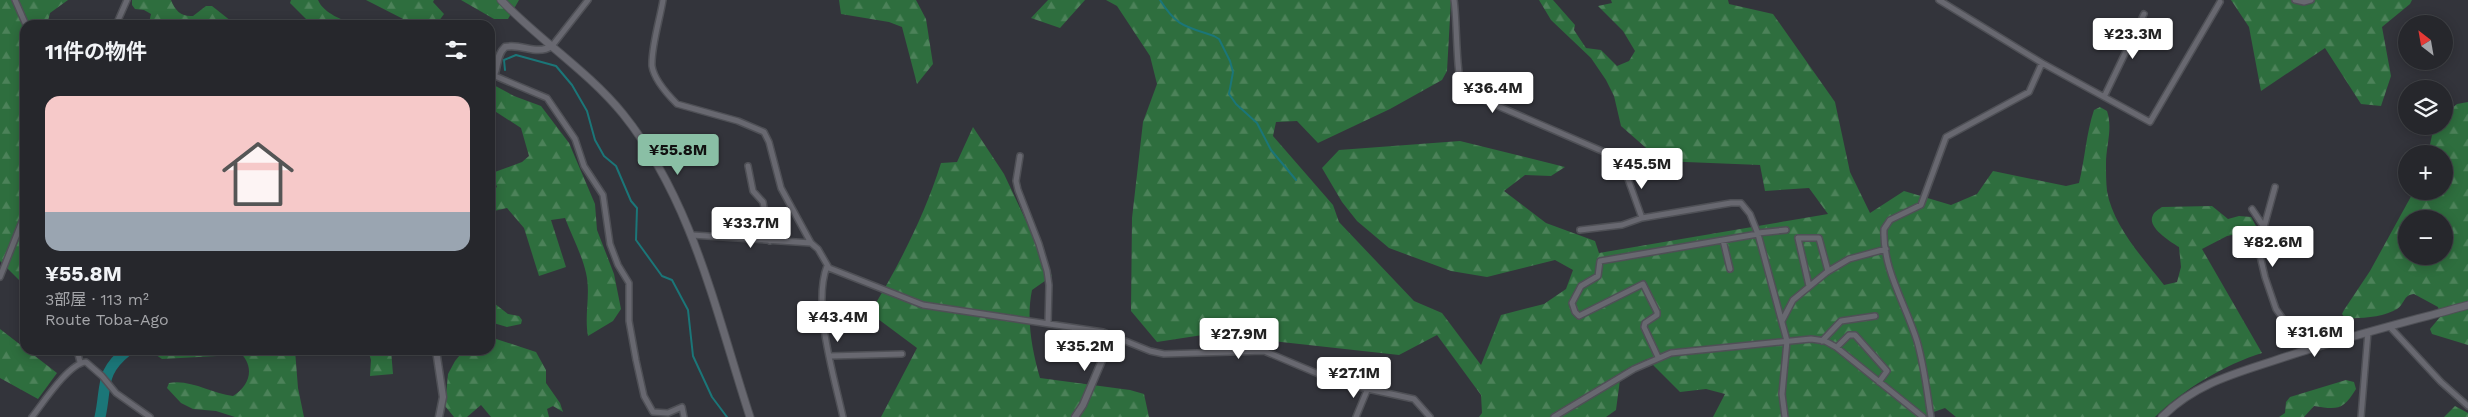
<!DOCTYPE html>
<html lang="ja">
<head>
<meta charset="utf-8">
<style>
  body { margin:0; font-family:"Work Sans","Noto Sans JP",sans-serif; background:#323338; color:#f1f3f6; height:100vh; display:flex; flex-direction:column; font-size:19px; white-space:nowrap }
  * { box-sizing:border-box; margin:0 }
  p { font-size:16px; color:#a4a5a9 }
  .icon { flex:none; width:28px; height:28px; fill:none; stroke:currentColor; stroke-width:2; stroke-linecap:round; stroke-linejoin:round }
  .map { position:relative; flex:1; overflow:hidden }
  .drawer { position:absolute; left:20px; top:20px; width:475px; height:335px; display:flex; flex-direction:column; background:#26272c; border-radius:15px; box-shadow:0 2px 12px #0003,0 0 0 1px #424448 }
  .drawer>* { flex:none }
  .needle { width:32px; rotate:329deg }
  .fabs { position:absolute; left:2398px; top:15px; display:grid; gap:10px }
  .fabs a { display:grid; place-items:center; width:55px; height:55px; border-radius:50%; background:#26272c; box-shadow:0 2px 12px #0003,0 0 0 1px #424448; font-size:25px }
  .price { position:absolute; translate:-50% -42px; padding:0 11px; border-radius:5px; background:#fff; color:#222; font-size:16px; line-height:32px; filter:drop-shadow(0 1px 2px #0008) }
  .price::after { content:''; position:absolute; left:50%; top:30px; width:15px; height:11px; margin-left:-8px; background:inherit; clip-path:polygon(0 0,100% 0,50% 100%) }
  .price.selected { background:#8abfa5; color:#111 }
  ul { padding:0; list-style:none }
  li { display:grid; align-content:center; gap:10px; height:265px; padding:0 25px }
  li+li { border-top:1px solid #424448 }
  li span { display:grid; place-items:center; height:155px; border-radius:15px; color:#555 }
  li>.icon { margin-inline-start:auto }
  span .icon { width:90px; height:90px; fill:#fffc; stroke-width:1 }
  li b { font-size:21px }
  h2 { display:flex; justify-content:space-between; align-items:center; height:60px; padding:0 25px; font-size:21px }
  .map>svg:first-child { display:block }
  .forest { fill:url(#forest-firs); fill-rule:evenodd }
  .lines { fill:none; stroke-linecap:round; stroke-linejoin:round }
  .stream { stroke:#1b7678; stroke-width:2 }
  .river { stroke:#1b7678; stroke-width:11 }
  .minor-casing { stroke:#4f5056; stroke-width:8 }
  .tertiary-casing { stroke:#4f5056; stroke-width:9 }
  .secondary-casing { stroke:#4f5056; stroke-width:9 }
  .minor { stroke:#686870; stroke-width:5 }
  .tertiary { stroke:#686870; stroke-width:6 }
  .secondary { stroke:#686870; stroke-width:7 }
</style>
</head>
<body>
<div class="map">
<svg width="2468" height="417" viewBox="0 0 2468 417">
  <defs>
    <pattern id="forest-firs" width="22" height="20" patternUnits="userSpaceOnUse" patternTransform="scale(1.25)"><rect width="22" height="20" fill="#2e6e3e"/><path d="M5 1l3.5 6h-7zM16 11l3.5 6h-7z" fill="#4c8259"/></pattern>
  </defs>
  <rect width="100%" height="100%" fill="#33343b"/>
  <path class="forest" d="M0,0H68L50,13L47,25H25V202L22,213L25,214V286L0,261Z
    M132,0H171C175,11 182,17 193,16L206,6H212L236,25H145L149,23L151,14L144,10L135,9L132,5Z
    M291,0H318C324,14 343,20 356,25H312L290,3Z
    M366,0H434L433,2L444,14L436,25L411,23Z
    M461,0H519L508,19H494Z
    M839,0H916L926,19L933,64L917,84L902,27L889,22L841,14Z
    M1048,0H1085L1060,28L1031,18Z
    M1106,0H1451L1447,71L1442,80L1390,109L1318,143L1297,121L1276,122L1273,136L1333,205L1339,222L1414,301L1442,313L1481,365L1501,315L1544,304L1566,289L1573,270L1555,260L1487,277L1451,271L1389,248L1357,221L1342,202L1322,168L1339,150L1460,141L1565,167L1551,176L1525,175L1504,191L1546,223L1595,241L1599,253L1828,214L1809,188L1765,191L1760,165L1661,161L1621,126L1614,96L1606,80L1591,58L1551,20L1539,0H1553L1575,25L1574,30L1586,48L1601,50L1617,66L1629,61L1635,51L1623,31L1598,6L1612,3L1611,0H1728L1729,4L1773,14L1835,102L1850,172L1870,213L1904,191L1951,205L1977,194L1993,171L2066,186L2079,183C2085,159 2086,134 2094,110L2100,107L2107,111C2113,129 2106,145 2106,164C2106,173 2106,182 2107,191C2113,226 2143,258 2164,285L2177,282L2181,267L2179,247C2171,242 2146,227 2153,215C2154,212 2159,209 2162,207L2212,206L2228,219L2239,216L2251,217L2256,226L2242,233L2227,236L2202,249L2262,353C2226,364 2182,390 2155,417H1956L1945,408L1928,414L1926,417H1713L1725,394L1706,389L1680,392L1647,359L1621,372L1616,410L1606,417H1479L1482,413L1481,395L1437,335L1399,355L1209,334L1157,342L1131,311L1132,218L1143,122L1157,84L1150,56L1117,6Z
    M2231,0H2412L2410,4L2382,27L2391,76L2381,106L2361,104L2325,48L2261,91L2249,27Z
    M490,83L514,96L541,106L569,143L595,204L597,230L614,274L621,309L613,321L588,336C584,315 591,294 586,273C582,255 572,236 565,218L551,220L566,267L539,276L524,228L507,208L490,212V192L497,187L492,173L522,162L529,156L521,128L490,108Z
    M2468,102V345L2432,334L2430,329L2440,317L2438,307L2414,294C2403,295 2405,304 2397,309C2384,317 2360,319 2345,318L2342,314L2344,310L2370,271L2414,191H2444V154H2428L2434,126H2444V115L2457,104ZM2406,219H2444V256H2406Z
    M973,127L1004,174L1052,276L1032,290C1026,319 1032,350 1040,378L1130,390L1144,394L1149,417H881L917,348L870,313C899,265 924,217 941,163L957,162Z
    M490,300L508,314L519,316L522,320L521,324L507,327L490,322Z
    M0,329L57,373L38,399L0,378Z
    M490,337L536,352L546,370V383L560,403L563,412L553,406L547,409L549,417H491L481,405L467,417H454L445,406L448,374L455,361L464,350H490Z
    M149,350H214L217,356L162,359Z
    M237,350H295L298,388L304,417H235L216,411L193,409L181,403L167,388L169,383C191,379 212,394 233,396C252,384 255,364 237,350Z
    M368,350H391L393,374L370,376L371,360Z
    M2346,380L2354,382L2356,389C2343,410 2338,410 2314,406L2304,417H2279L2285,413L2286,402L2290,397Z
    M2455,406L2468,413V417H2444Z"/>
  <g class="lines">
    <path class="stream" d="M1160,0C1177,27 1185,26 1214,36L1219,39L1230,61L1233,72L1229,94L1236,104L1257,123L1271,150L1296,180
      M505,70L504,60L516,55L556,66L572,85L587,111L595,140L604,156L616,166L631,201L637,208L636,240L662,276L672,280L688,310L693,356L712,397L727,417"/>
    <path class="river" d="M100,417C107,386 99,373 128,350"/>
    <defs>
      <path id="minor" d="M15,0L26,25
        M663,0C660,19 651,47 652,66C654,79 668,95 677,104L738,121L764,132L769,142L781,188L811,243L818,249L829,268L923,305L1103,332L1150,351L1164,354L1264,351L1340,383L1414,399L1430,417
        M1454,0C1457,17 1456,76 1462,86C1463,89 1467,92 1470,94L1616,157L1624,168L1642,218
        M1939,0L2042,63L2150,122L2220,2
        M2295,0L2304,2L2311,0
        M116,25L127,0
        M552,46L588,0
        M495,76L547,98L575,139L584,166L603,195L610,244L618,265L629,283V321L636,360L644,396L653,412L668,413L682,407L684,417
        M2104,97L2144,14
        M1020,156L1016,181L1018,190L1039,244L1047,271L1049,285L1048,323
        M748,166L753,191L763,202L770,241
        M2275,187L2264,227L2271,237L2268,242L2258,247L2265,277L2276,309L2305,350
        M2252,209L2264,227
        M1580,230L1622,225L1642,218L1731,203H1741L1750,214L1758,234L1787,341L1782,394L1785,417
        M1758,233L1786,230
        M692,235L811,243
        M1723,240L1730,269
        M827,266C812,306 834,376 843,417
        M0,277L25,214
        M1809,286L1798,238H1819L1828,271
        M1782,321L1793,300L1827,272L1849,259L1886,249
        M2390,327L2441,382L2468,406
        M1822,341L1841,321L1875,316
        M1837,347L1849,335H1855L1887,371L1879,382
        M77,350L80,362
        M830,356L902,354
        M1658,357L1644,327L1645,323L1657,315V312L1643,284L1579,316L1575,312L1572,303L1581,286L1598,276L1600,261L1758,234
        M32,417C43,403 69,363 86,362L102,376L116,393L150,417
        M1356,417L1368,388
        M1554,417L1634,369L1671,353L1811,339L1825,341L1836,347L1923,417
        M1931,417C1927,392 1924,365 1917,341C1906,305 1882,268 1884,229L1890,220L1921,205L1946,137L2029,92L2042,63
        M2361,417L2368,332"/>
      <path id="tertiary" d="M490,81C500,71 494,57 505,47C522,43 536,56 552,46
        M436,350L443,397L439,417
        M1075,417L1083,405L1112,337"/>
      <path id="secondary" d="M501,0C539,40 588,71 623,114C693,201 716,313 750,417
        M2162,417C2193,385 2233,374 2273,361C2337,339 2403,323 2468,305"/>
    </defs>
    <use href="#minor" class="minor-casing"/>
    <use href="#tertiary" class="tertiary-casing"/>
    <use href="#secondary" class="secondary-casing"/>
    <use href="#minor" class="minor"/>
    <use href="#tertiary" class="tertiary"/>
    <use href="#secondary" class="secondary"/>
  </g>
</svg>
<div class="fabs">
<a><svg class="needle" viewBox="-14 -14 28 28"><path d="M0-13l5 13h-10z" fill="#e53935"/><path d="M0 13l5-13h-10z" fill="#a4a5a9"/></svg></a>
<a><svg class="icon" aria-label="layers" viewBox="0 0 24 24"><path d="M12 4l9 5-9 5-9-5zM3 14l9 5 9-5"/></svg></a>
<a>+</a>
<a>−</a>
</div>
<b class="price" style="left:2133px;top:60px">¥23.3M</b>
<b class="price" style="left:1493px;top:114px">¥36.4M</b>
<b class="price selected" style="left:678px;top:176px">¥55.8M</b>
<b class="price" style="left:1642px;top:190px">¥45.5M</b>
<b class="price" style="left:751px;top:249px">¥33.7M</b>
<b class="price" style="left:2273px;top:268px">¥82.6M</b>
<b class="price" style="left:838px;top:343px">¥43.4M</b>
<b class="price" style="left:2315px;top:358px">¥31.6M</b>
<b class="price" style="left:1239px;top:360px">¥27.9M</b>
<b class="price" style="left:1085px;top:372px">¥35.2M</b>
<b class="price" style="left:1354px;top:399px">¥27.1M</b>
<section class="drawer">
<h2>11件の物件<svg class="icon" aria-label="filters" viewBox="0 0 24 24"><path d="M4 7h16M4 17h16"/><circle cx="9" cy="7" r="2"/><circle cx="15" cy="17" r="2"/></svg></h2>
<ul>
<li><span style="background:linear-gradient(#f6c9c9 75%,#9aa5b1 0)"><svg class="icon" aria-label="home" viewBox="0 0 24 24"><path d="M3 11l9-7 9 7M6 9v11h12V9"/></svg></span><div><b>¥55.8M</b><p>3部屋 · 113 m²</p><p>Route Toba-Ago</p></div></li>
</ul>
</section>
</div>
</body>
</html>
